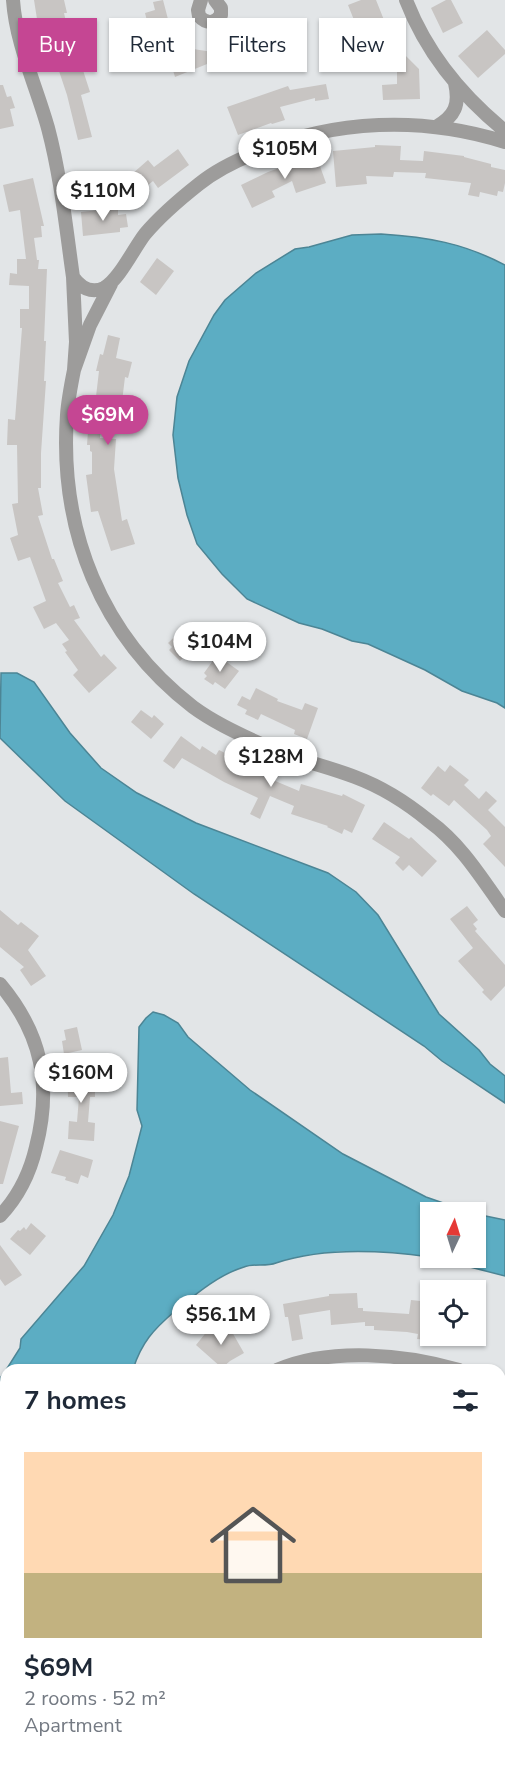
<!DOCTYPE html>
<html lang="en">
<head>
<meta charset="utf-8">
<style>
  body { margin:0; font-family:"Nunito Sans",sans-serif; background:#f6f6f7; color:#1f2937; height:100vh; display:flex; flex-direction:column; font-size:22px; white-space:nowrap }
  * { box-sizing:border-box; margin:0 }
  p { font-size:20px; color:#747a83 }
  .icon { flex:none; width:33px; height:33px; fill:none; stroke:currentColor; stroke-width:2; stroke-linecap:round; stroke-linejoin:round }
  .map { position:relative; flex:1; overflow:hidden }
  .panel { position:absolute; left:0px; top:1364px; width:506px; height:404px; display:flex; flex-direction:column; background:#fff; border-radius:18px 18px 0 0; box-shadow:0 2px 4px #0004 }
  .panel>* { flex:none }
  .hud { position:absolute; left:18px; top:18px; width:470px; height:54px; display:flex; gap:12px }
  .needle { width:39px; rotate:4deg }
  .tools { position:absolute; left:420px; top:1202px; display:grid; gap:12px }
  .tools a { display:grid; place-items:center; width:66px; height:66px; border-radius:0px; background:#fff; box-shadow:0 2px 4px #0004; font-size:30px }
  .price { position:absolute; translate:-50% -51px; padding:0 14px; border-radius:21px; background:#fff; color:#222; font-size:20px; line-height:39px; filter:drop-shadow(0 2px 3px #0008) }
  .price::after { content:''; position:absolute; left:50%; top:36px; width:18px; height:14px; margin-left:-9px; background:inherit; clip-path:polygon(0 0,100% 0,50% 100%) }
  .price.on { background:#c54693; color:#fff }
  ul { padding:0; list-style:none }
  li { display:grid; align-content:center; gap:12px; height:318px; padding:0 24px }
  li span { display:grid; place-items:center; height:186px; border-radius:0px; color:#555 }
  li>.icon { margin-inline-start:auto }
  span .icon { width:108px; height:108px; fill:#fffc; stroke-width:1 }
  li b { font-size:26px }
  h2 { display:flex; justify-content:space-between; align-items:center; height:72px; padding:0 24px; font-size:26px }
  .chip { padding:0 21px; border-radius:0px; background:#fff; box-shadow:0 2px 4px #0004; font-size:21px; line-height:54px }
  .chip.on { background:#c54693; color:#fff }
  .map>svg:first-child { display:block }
  .water { fill:#5cadc3; stroke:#4c8595; stroke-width:1.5 }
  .building { fill:#c8c5c3 }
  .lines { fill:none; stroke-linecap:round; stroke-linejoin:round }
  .street { stroke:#9d9c9b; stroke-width:14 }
</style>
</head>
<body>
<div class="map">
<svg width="505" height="1766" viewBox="0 0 505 1766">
  <rect width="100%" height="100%" fill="#e2e5e7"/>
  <path class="water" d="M381,234C428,237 463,243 505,265V708L497,703L462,691L425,670L368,644L352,641L322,629L299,623L247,599L222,574L197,544L187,515L178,478L173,435L177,397L189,361L214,315L225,300L256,273L295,249L309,247L352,235Z
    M1,673H17L34,682L70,733L101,768L137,793L196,823L328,873L356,892L378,915L439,1014L479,1050L490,1064L505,1076V1103L442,1061L424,1046L194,894L65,801L0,738Z
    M153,1012L164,1015L178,1023L188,1037L250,1090L343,1154L426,1197L469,1212H430V1257C380,1250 324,1247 276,1263C266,1267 254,1263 244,1267C218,1275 196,1294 175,1311C153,1330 142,1342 133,1369L6,1370L20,1348L21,1339L84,1266L113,1215L129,1176L142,1126L137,1110L139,1027L146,1018Z
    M476,1214L505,1220V1276L431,1257H476Z
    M6,1370V1505L0,1489V1385L1,1377Z
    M6,1735V1761H500V1736L505,1738V1766H0V1741Z"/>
  <path class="building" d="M34,0H64L67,13H64L76,66L81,64L90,92L81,95L92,137L78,140L67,95L54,56L50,57L41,18L37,19Z
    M163,0L169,23L149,29L145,13L155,10L153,2Z
    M361,0H376L384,20L373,24L371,19L356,25L348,5Z
    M446,0H451L463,23L443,33L431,8Z
    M487,30L505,50V54L478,78L458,56Z
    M187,35L193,49L213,52L212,62L175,77L172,67L180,64L171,41Z
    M397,55H405L419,69L420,99L383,100L382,85L397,84Z
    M326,84L329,99L315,101V98L280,107L285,120L272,124L271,123L238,135L227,107L288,86L290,90Z
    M0,85H3L7,97L11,96L15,108L10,109L14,126L0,129Z
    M375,145L401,146L400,160L423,161L424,151L464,156V157L491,164V167L505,170V183L503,192L498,191L497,196L480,192L479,197L468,195L471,183L425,178L426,173L394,172L393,177L366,176L367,184L336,187L333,151L375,147Z
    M178,149L189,165L158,188L153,181L141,191L137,186L132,189L124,181L148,160L154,167Z
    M316,155L326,183L296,193L292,181L272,191L275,197L252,208L241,185L268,172Z
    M33,178L44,226H41L42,237L34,238L37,260H39L38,269H47L44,341H46L44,381H46L41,453V488H38L43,515L38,516L52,559H54L63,581L58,583L70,607L74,605L80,618L74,620L101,657L104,654L117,668L89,693L73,675L78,670L65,652L67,651L62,644L69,640L56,623L44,629L33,607L46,601L30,557L18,561L10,538L18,535L12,504L18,503L17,445H7L8,419L15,420L22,328H20V309H29V286L9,285L10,273L17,274V259H26L20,210L9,212L3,185Z
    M118,208V215L126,214L128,227L120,228V232L83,236L81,212Z
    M157,258L174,271L156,295L140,282Z
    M108,335L120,338L116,358L132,362L128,378L125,377L120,418L101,417L100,438L116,439L114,469L122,521L127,519L135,544L111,551L98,511L91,512L86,475L92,474V452L90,451V445H87L90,404L95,405L99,371H96L100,354L103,355Z
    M185,627L199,642L180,661L169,650L172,647L168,643Z
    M217,655L239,671L225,689L215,682L213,685L204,679L207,676L204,673Z
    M256,688L278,699L277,701L302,710L305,703L318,708L307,739L294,734L295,730L261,714L258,720L245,714L247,710L237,705L242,696L250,700Z
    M141,710L152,718L154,715L164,724L151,739L131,722Z
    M181,736L200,750L202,746L216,755L219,750L263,772L261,775L299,791L301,784L342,796L343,794L365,805L352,833L344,829L342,834L327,827L328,826L291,814L294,806L270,796L260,819L250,814L258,798L224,782L182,758L174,769L163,761Z
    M450,765L469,780L464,785L479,799L486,791L497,801L488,810L505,827V867L483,844L491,836L487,830L454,800L449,806L433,794L431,796L421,788L438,766L445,772Z
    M384,822L409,839L411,837L437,861L422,877L409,865L403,871L395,863L400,857L372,839Z
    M467,906L478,920L473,924L477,929L475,931L505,965V986L491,1001L482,992L484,990L458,961L473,948L450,919Z
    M0,910L18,925L21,922L39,936L28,950L46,976L31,986L20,970L24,967L0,947Z
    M77,1027L82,1050L64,1054L62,1041L66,1040L64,1030Z
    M8,1057L11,1093L22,1092L23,1104L0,1106V1058Z
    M89,1068V1079H95V1097H90L88,1122L95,1123L94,1141L68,1139L69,1121L77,1122L79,1097H68L67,1069Z
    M0,1121L19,1126L3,1184H0Z
    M60,1150L93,1160L88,1178L81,1175L78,1184L65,1180L66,1177L51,1173Z
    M31,1223L46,1236L30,1255L10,1239L18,1230L20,1231L24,1227L26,1230Z
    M0,1245L22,1275L5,1286L0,1279Z
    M357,1293L358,1308H363V1311L409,1314L411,1300L430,1302V1340L417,1339L418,1334L407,1332L374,1330V1326H365V1322L331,1325L330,1310L299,1315L303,1339L292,1341L288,1317H285L283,1304L329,1296V1294Z
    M228,1325L244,1353L230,1361L222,1368L196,1345L208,1330L214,1335Z"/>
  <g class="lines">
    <path class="street" d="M13,0C16,44 36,85 48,128C61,177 66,228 73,277C80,287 91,294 104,288C119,280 134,248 145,234C161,215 180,199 199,184C215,171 235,161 255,153C334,119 423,116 505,142
      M201,0L198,10L199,16C206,24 215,24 221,15V8L215,0
      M406,0C426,52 462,96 505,131
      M436,127C455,116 460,105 455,83
      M73,277L76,342L74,370L90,325L111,284
      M74,370C71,385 68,400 67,415C59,530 101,636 193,707C216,724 244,736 269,748C297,760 327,766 355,777C382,787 407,803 429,821C462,845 482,879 505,911
      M0,984C42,1034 52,1085 36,1147C30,1173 18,1197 0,1216
      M277,1370C330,1347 405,1354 459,1370
      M500,1386L505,1388
      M0,1611L6,1607
      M500,1626L505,1628"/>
  </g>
</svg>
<div class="tools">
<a><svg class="needle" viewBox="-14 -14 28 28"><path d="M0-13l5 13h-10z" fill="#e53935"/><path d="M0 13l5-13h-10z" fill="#747a83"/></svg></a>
<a><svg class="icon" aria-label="locate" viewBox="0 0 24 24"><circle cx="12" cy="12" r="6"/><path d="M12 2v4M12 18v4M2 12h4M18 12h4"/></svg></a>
</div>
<b class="price" style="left:285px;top:180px">$105M</b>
<b class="price" style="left:103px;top:222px">$110M</b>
<b class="price on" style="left:108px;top:446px">$69M</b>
<b class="price" style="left:220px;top:673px">$104M</b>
<b class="price" style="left:271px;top:788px">$128M</b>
<b class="price" style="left:81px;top:1104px">$160M</b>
<b class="price" style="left:221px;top:1346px">$56.1M</b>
<div class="hud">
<a class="chip on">Buy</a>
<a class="chip">Rent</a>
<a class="chip">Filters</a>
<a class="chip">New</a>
</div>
<section class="panel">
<h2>7 homes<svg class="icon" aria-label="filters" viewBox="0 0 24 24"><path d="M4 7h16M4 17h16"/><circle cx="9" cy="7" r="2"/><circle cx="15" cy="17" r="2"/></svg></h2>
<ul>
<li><span style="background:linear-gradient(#ffd9b3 65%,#c2b280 0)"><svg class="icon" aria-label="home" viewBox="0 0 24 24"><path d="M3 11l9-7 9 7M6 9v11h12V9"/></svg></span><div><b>$69M</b><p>2 rooms · 52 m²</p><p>Apartment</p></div></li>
</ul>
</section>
</div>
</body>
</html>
